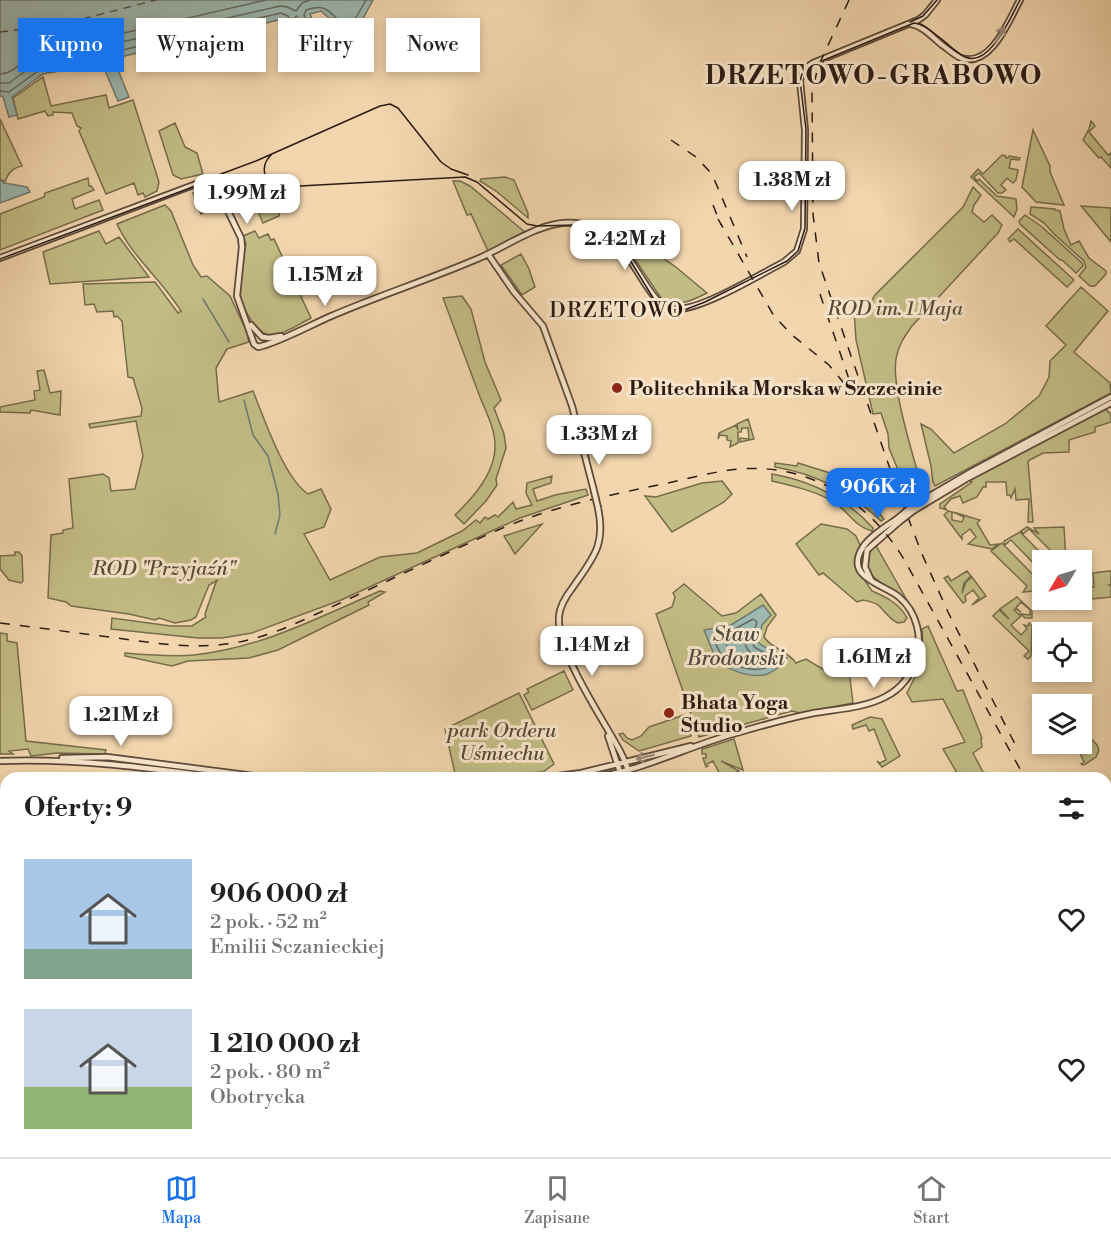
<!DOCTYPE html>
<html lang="pl">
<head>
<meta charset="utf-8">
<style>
  body { margin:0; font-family:"Libre Bodoni",serif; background:#f6f6f6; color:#202124; height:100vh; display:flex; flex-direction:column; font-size:22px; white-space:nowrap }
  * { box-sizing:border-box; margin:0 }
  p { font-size:20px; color:#757577 }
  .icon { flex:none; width:33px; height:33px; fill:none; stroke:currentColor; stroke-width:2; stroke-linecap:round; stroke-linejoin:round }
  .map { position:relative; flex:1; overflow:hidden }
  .drawer { position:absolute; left:0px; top:772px; width:1112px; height:386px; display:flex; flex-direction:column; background:#fff; border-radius:18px 18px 0 0; box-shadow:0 3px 9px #0003 }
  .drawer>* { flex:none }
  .top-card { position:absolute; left:18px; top:18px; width:600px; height:54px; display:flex; gap:12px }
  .needle { width:39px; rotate:232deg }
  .buttons { position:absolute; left:1032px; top:550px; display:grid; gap:12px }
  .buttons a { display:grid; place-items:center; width:60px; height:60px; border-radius:0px; background:#fff; box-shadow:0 3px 9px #0003; font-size:30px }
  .price { position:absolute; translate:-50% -51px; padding:0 14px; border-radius:12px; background:#fff; color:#222; font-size:20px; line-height:39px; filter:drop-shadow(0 2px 3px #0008) }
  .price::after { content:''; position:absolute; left:50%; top:36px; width:18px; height:14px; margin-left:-9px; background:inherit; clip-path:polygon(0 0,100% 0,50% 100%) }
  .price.on { background:#1a73e8; color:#fff }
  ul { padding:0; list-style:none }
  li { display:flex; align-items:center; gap:18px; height:150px; padding:0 24px }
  li span { display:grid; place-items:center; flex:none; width:168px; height:120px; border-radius:0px; color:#555 }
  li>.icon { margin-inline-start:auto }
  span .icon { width:72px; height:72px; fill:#fffc; stroke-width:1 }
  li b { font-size:26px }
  h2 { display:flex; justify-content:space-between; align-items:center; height:72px; padding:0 24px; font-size:26px }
  .chip { padding:0 21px; border-radius:0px; background:#fff; box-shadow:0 3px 9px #0003; font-size:21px; line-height:54px }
  .chip.on { background:#1a73e8; color:#fff }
  .dock { display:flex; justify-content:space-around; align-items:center; height:84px; border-top:2px solid #e0e0e0; background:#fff; font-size:16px; color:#757577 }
  .dock a { display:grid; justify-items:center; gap:3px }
  .dock .on { color:#1a73e8 }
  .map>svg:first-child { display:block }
  .green { fill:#c2bc85; stroke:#766c4c; stroke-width:1.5 }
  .water { fill:#9cb8b0; stroke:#6f7971; stroke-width:1.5 }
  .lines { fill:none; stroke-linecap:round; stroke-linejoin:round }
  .shore { stroke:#646a62; stroke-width:1.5 }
  .stream { stroke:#6f7971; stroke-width:1.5 }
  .ferry { stroke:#4d4a42; stroke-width:1.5; stroke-dasharray:8 6; stroke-linecap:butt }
  .minor-casing { stroke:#5d4a3a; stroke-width:8 }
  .minor { stroke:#f7e4ca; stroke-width:4.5 }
  .tram { stroke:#2b1b13; stroke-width:1.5 }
  .rail { stroke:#2b1b13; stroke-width:1.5; stroke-dasharray:10 10; stroke-linecap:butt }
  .minor-bridge-casing { stroke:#5d4a3a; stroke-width:8; stroke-linecap:butt }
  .minor-bridge { stroke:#f7e4ca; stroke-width:4.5 }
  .oneway { stroke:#9b8a78 }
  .poi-dot { fill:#8f2418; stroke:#f7e4ca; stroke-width:2 }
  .labels { text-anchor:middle; stroke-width:6; stroke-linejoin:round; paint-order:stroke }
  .park-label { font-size:20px; font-style:italic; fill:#584b35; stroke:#f7e4ca }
  .poi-label { font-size:20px; font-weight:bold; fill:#2b1b13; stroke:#f7e4ca; text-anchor:start }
  .neighbourhood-label { font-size:21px; letter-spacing:1.5px; fill:#2b1b13; stroke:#f7e4ca }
  .water-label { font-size:21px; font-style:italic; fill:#4d4a42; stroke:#f7e4ca }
  .district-label { font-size:26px; font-weight:bold; letter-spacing:1.5px; fill:#2b1b13; stroke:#f7e4ca }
</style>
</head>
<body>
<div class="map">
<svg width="1111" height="1157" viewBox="0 0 1111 1157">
  <rect width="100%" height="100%" fill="#f3d6ae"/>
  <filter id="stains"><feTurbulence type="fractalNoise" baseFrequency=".00333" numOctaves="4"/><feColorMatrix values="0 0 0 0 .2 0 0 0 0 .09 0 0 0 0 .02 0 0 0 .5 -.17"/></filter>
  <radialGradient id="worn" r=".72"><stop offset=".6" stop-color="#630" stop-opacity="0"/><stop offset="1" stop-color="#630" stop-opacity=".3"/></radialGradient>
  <path class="green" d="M43,77L51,106L106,95L109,108L133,100L159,182L157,191L145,197L143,193L138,195L134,183L106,194L79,131L81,128L77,126L72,113L53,112V115L48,116L45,111L18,119L13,98Z
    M0,119L22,166C12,168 8,173 5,182L0,179Z
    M1091,121L1095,126L1089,132L1108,155L1111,153V168L1101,157L1099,158L1083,140L1089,129Z
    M175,123L185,147L197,153L203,174L181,179L173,175L159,131Z
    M1033,130L1050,166V172L1064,205L1036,202L1022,187Z
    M1002,155L1006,156V158H1008L1009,156L1020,158L1019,160L1011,159L1009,168L1018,170L1016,180L1013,183L1007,178L1001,185L1006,190L1002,193H998L979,173L974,177L977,181L979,179L997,196L1016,199L1017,209L1014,217L971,177L978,169L983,174Z
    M505,177L514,180L528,213V218L496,191L480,181L481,179Z
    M88,178L89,186H91L94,190L72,199L75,209L99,200L103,210L0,250V214L44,197L45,193Z
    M453,181H460L470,186L526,233L488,251L471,214L467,215Z
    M973,187L981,195L974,205L972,212L984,222L992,215L1002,225L998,233L912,326C904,337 898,346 896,359C891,389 915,460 923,492L911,501L889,448L888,434L881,413L873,414L856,340L854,310L866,311L875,295L963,207Z
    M206,188L212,190L220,205L201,214L193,193Z
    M283,190L279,216L263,223L251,196L278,194Z
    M165,205L171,211L193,265L201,277L207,276L230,296L246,330L249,342L227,349L216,368L219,402L253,391C264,418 284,478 308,494L321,489L331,509L324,527L304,534L330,580L380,557L417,553L462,531L476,520L480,523L485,517L488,519L495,515L498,517L513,502L516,509L532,505L526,493L527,483L552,476L551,483L533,489L537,501L555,495L586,489L588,495L520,518L341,600L252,633L222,638H198L111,629L112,618L171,626H192L206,617L205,614L216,582L218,580L209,585L196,617L191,620L175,623L159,618L155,620L129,614L71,606L66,602L48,598L51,535L63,533V530L73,528L69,479L103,474L109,478L111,491L135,489L143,456L136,421L90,428L89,424L141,416L142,408L133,378L128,377L122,321L117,316L114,317L113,311L97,312L94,304L85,305L83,284L155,282L178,313L181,311C162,280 132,257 117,224Z
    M1081,206L1111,208V242L1082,207Z
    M1031,207L1055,209V210L1060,211L1064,229L1071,245L1079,241L1089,258L1106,271V274L1095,286H1090L1079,276L1086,267L1084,261L1055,235L1044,223L1030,214Z
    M1025,215L1041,226L1082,263L1083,266L1076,273L1062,260H1060L1020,224L1019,221Z
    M1018,229L1074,280L1067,287L1014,239L1010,242L1008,239Z
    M99,231L106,244L119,237L149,277L50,284L43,252Z
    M255,231L259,238L268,234L271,240L274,239L311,318C299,324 287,333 273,335C257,337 243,309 240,295C237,280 243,260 246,244L243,236Z
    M634,237L677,268L707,293C691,301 677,308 661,298L626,246Z
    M521,254L529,269L535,287L522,295L501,265Z
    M1081,287L1108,311L1074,352L1110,383L1111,393L935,486L933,482L931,466L921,424L931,429L954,453L1005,424L1039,396L1049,377L1050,361L1066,345L1046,326Z
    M462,296L471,309L485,362L501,400L494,408L504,434L506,448L496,479L497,485L486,501L464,524L455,515C473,498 496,471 495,445C495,429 486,412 480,397C468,364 455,331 443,298Z
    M44,370L50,393L61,391L60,415L31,410L30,413L0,412V407L35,400L34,391L40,390L37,371Z
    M1106,409L1109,413H1111V422L1095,427V432L1069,440V452L1043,453L1028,461L1033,522H1028L1029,499L1016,500L1015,489L1011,498L1010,495H1007L1006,482H986V487H983L977,497L963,503L960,496L951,499L944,507L947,510L940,508V504L972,482L970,481L973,477L1093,413Z
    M748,419L754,439L740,442V438L749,439L748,428H742L741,432H738V443L730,447L731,441L727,440V436L720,435L718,439L719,433L736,425L738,430L737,424Z
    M775,463L797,466L798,463L830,473L872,504L884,519L881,521C850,492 817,474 775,467Z
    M772,474C812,481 846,498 873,528L872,531C855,527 849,512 835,503C817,491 792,486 772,481Z
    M722,481L732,494L724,502L672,532L645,496L656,497L702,483Z
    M948,511L952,512V520L962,522L964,517L953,512L980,520L977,523L990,545L998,544L992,549L968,544L976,537L970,529L962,535V539L944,515Z
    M542,524L515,554L504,536Z
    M821,524L847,529L856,536L860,545L857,559V569L872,591C886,597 900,604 907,618L904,622L898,623C889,619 885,611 878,605C874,602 867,601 863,600L857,602L823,573L819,575L796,544Z
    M1027,527L1039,534L1034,528L1064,527L1066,561L1059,553L1064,561H1061L1029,529L1023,534L1021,531Z
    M1020,532L1049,561H1042V572L1011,540L1005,545L1004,541Z
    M1002,543L1037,579L1034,591L1023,592L1027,586L991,551Z
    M875,544L908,602C891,584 848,577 875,544Z
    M15,552H19L22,556L23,581L21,583L9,580L0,569V556L15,555Z
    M967,571L971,576L964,583L962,593L966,582L972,577L986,596L972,605L979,598L973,590L965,596L966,601L963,603L944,578L948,576L951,581Z
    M1109,571H1111V584L1109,585L1111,586V597L1082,600V587H1094L1093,573Z
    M684,584L722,616L736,613L761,594L776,615L767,627L764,637C772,649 788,651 796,663L806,659L831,674L845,664L849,671L853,703L800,713L792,711L699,737L656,614L672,607L675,597L673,593Z
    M380,591L385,592L368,602L369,605L278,650L249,658L188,661L172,666L125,656V653C148,655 171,657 194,655C261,648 319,617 380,591Z
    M1017,597L1032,611V618H1025L1021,614L1030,615V610L1021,602L1016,608L1021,612L1016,609L1014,610L1021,616L1011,625L1021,635L1027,629L1024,625L1028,626L1029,623L1032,626L1031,656L1028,659L1024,656L1029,651L993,616L999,610L1009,619L1000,609Z
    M928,626L957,691L963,690L982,738L981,739L982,747L973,753L983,772L993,775L994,778H960L943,749L965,742L943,699L912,702L907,693L920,667L923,653L922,629Z
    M0,633L7,634V641L17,643L26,741L106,750L105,754L57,753L31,756L28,749L9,751L13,754H0Z
    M564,671L573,690L532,710L524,695L529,692L527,689Z
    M519,693L554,764L543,772L519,774L508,778H456L445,729Z
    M684,715L691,736L639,751L623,740L619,734L623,733L627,738L632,740L641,736L649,727Z
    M870,717L882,719L900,756L882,767L877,761L880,763L886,760L874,729L869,731L866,725L853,729L852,725Z
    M1082,729L1097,745L1099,750L1096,757L1084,765L1081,764L1084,762L1077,747L1066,751L1062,744H1082Z
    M734,739L743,770L721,761L739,771L735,773H743L745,778H722L713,761L707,764L708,766L706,767L703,758H706V754H702V749Z"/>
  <path class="water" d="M0,0H373L353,37L337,29L330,19L321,11L310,14L319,38L308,42L297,16L295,17L302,35L289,38L283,19L116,58L114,60L129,97L118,101L103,66L98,64L43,74L12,97L17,115L9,117L3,97L0,96Z
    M0,180L4,183L27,187L30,192L0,203Z
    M763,605L771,615L762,625L758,642C765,650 778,651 787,658L786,661C781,665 774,672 767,674C752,679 723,670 715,656C711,648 708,639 704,630L731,625Z"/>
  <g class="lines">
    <path class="shore" d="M0,74C15,74 23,58 36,53C61,44 86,45 111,36L266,0
      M0,83H9L39,61L73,53L103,51L113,44L280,6L287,7L296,11L302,3L310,0
      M0,91L9,92L42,68L96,58L106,61L114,52L281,13L288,16L293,29L297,30L307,26L304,15L306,10C331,0 332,21 350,28L366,0
      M753,619L757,622L752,638L754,647L776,659C767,677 733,669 722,655C718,651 716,643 713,638L715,635L733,630Z
      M741,635L744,636L746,647L753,656L751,660L739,657L727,649L726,641Z"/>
    <path class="stream" d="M203,299L229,342
      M244,400L253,435L268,456L278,494L280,515L275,534"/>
    <path class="ferry" d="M0,32L63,24L156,0"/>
    <defs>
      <path id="minor" d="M911,24C923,26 932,37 942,45C948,49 954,55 961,58C991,68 1009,20 1020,0
        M488,254L514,292L543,326L572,406L594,491
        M0,258L212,178L241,238L242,247L237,296L254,344L258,347C275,344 311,325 329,317C377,296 428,280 477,259C501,249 530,229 556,224C635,211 638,311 677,309C703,309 759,275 784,262L797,251L804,229L805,130L800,81L803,70L813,63L918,20L925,15L937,0
        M251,325L262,337
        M263,337L269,338L281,336
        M911,507L971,472L1111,397
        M598,508C606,545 593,558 573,587C566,596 560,605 559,616C556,652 604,720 621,753C625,761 628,770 631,778
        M913,511L966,479L1111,403
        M871,580L865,567L867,550L899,522
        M608,736L622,778
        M62,758L107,757L270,778
        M0,761C75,758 149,768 224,778
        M542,778L581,773L691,746
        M589,778C644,771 687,746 740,732C764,725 789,718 814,713C838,709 864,708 885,697C901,689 911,676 916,659C923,638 917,612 899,597C884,584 843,578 863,547C871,535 887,526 898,518
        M1106,1068L1111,1064
        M821,1152L824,1157
        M830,1152L833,1157
        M521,1157L522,1152
        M977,1157L984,1152"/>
    </defs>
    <use href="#minor" class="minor-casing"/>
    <use href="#minor" class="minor"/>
    <path class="tram" d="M910,22L923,16L937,0
      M272,154C259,166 263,183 280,188
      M205,180L256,161L380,106L390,104L398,108L441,162L451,169L468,175
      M0,259L206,182L245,189L465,177L477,182L527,224L537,226L575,225L603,234L618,246L628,257L655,301L663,308L672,310L687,309L705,302L787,261L798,251L805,228L806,129L800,81L802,74L807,67L914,23C924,24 931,31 939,37C947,43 956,53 965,57C990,68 1011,16 1020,0"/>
    <path class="rail" d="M849,0L818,67L812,92L813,214L819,263L897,489L922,554L948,612L1019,752
      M671,140L696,157L712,174L747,257
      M713,205L721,225
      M718,219L774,316L792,335L829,365L848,388
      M820,294L850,382L862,406
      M0,623C39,628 78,633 117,638C160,644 204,651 248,640C279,633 309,617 338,604C392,579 444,554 498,530C553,506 610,495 668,483C691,478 715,471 740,469C810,463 870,502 905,561L1025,778
      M1106,928L1111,940
      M1106,944L1111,955"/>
    <defs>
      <path id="minor-bridge" d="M594,491L598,508
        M898,518L911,507
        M899,522L913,511"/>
    </defs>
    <use href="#minor-bridge" class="minor-bridge-casing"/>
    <use href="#minor-bridge" class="minor-bridge"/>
  </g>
  <defs><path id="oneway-shaft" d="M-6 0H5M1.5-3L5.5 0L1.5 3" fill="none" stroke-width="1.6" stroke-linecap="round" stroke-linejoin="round" transform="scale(1.5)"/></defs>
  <g class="oneway">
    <use href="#oneway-shaft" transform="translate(1000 35) rotate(-60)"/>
    <use href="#oneway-shaft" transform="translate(645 757) rotate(166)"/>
  </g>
  <g class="poi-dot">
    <circle cx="617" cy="388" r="6"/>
    <circle cx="669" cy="713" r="6"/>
  </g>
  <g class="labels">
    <g class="park-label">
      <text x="895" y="315">ROD im. 1 Maja</text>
      <text x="164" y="575">ROD "Przyjaźń"</text>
      <text x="502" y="737">park Orderu<tspan x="502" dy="23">Uśmiechu</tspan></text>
    </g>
    <g class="poi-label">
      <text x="629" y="395">Politechnika Morska w Szczecinie</text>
      <text x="681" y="709">Bhata Yoga<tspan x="681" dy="23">Studio</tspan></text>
    </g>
    <g class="neighbourhood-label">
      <text x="617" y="317">DRZETOWO</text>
    </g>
    <g class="water-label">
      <text x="736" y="641">Staw<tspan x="736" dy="24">Brodowski</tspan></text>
    </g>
    <g class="district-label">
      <text x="874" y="84">DRZETOWO-GRABOWO</text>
    </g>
  </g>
  <rect width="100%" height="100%" filter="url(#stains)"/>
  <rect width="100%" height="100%" fill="url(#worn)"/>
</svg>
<div class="buttons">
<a><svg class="needle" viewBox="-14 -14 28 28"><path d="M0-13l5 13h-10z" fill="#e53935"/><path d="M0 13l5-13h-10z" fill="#757577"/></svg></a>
<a><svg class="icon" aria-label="locate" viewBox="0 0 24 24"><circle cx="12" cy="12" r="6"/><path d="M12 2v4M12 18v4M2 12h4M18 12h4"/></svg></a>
<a><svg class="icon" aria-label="layers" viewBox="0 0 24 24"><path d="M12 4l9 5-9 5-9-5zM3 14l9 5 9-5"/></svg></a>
</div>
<b class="price" style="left:792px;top:212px">1.38M zł</b>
<b class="price" style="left:247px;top:225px">1.99M zł</b>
<b class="price" style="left:625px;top:271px">2.42M zł</b>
<b class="price" style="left:325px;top:307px">1.15M zł</b>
<b class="price" style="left:599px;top:466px">1.33M zł</b>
<b class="price on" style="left:878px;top:519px">906K zł</b>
<b class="price" style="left:592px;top:677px">1.14M zł</b>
<b class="price" style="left:874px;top:689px">1.61M zł</b>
<b class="price" style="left:121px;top:747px">1.21M zł</b>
<div class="top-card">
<a class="chip on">Kupno</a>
<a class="chip">Wynajem</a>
<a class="chip">Filtry</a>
<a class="chip">Nowe</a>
</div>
<section class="drawer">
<h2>Oferty: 9<svg class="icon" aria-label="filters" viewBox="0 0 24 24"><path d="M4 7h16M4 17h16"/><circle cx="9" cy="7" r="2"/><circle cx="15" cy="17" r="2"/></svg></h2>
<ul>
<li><span style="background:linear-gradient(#a9c7e8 75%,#7fa58c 0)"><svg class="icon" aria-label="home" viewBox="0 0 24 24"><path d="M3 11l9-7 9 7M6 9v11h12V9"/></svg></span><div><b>906 000 zł</b><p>2 pok. · 52 m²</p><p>Emilii Sczanieckiej</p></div><svg class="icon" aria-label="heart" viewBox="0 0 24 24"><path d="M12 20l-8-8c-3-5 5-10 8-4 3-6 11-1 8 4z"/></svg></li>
<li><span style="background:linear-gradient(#c9d6e8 65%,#8fb573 0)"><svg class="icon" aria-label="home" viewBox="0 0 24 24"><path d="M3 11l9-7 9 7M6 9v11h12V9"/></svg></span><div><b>1 210 000 zł</b><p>2 pok. · 80 m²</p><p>Obotrycka</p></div><svg class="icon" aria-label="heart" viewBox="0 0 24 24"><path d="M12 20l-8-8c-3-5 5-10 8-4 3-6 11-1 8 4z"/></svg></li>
</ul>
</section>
</div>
<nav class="dock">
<a class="on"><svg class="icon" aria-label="map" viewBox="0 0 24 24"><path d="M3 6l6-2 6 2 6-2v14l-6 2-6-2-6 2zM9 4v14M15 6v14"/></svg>Mapa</a>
<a><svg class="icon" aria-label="saved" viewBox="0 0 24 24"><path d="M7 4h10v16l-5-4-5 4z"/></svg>Zapisane</a>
<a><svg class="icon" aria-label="home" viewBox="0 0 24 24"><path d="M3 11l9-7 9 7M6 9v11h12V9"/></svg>Start</a>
</nav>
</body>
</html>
